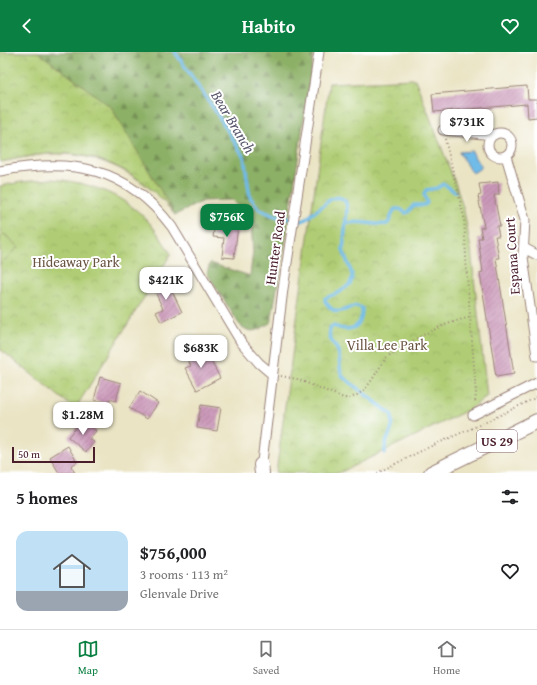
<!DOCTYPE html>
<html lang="en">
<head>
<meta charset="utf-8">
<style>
  body { margin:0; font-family:"Gentium Book Plus",serif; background:#f6f6f6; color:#202124; height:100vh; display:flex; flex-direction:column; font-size:15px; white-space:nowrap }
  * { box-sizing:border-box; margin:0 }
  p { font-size:13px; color:#757577 }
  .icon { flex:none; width:22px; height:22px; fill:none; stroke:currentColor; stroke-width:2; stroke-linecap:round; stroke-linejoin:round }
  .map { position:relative; height:421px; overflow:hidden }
  .sheet { display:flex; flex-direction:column; background:#fff; flex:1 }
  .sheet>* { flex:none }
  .scale { position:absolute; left:12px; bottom:10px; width:83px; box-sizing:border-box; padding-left:4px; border:2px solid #4a1f2b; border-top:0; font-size:11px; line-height:14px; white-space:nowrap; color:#4a1f2b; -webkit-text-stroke:3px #fff; paint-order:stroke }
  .price { position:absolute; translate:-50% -34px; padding:0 9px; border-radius:8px; background:#fff; color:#222; font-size:13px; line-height:26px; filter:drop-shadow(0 1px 2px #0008) }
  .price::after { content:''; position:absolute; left:50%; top:24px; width:12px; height:9px; margin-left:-6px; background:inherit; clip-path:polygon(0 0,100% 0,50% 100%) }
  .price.active { background:#0b8043; color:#fff }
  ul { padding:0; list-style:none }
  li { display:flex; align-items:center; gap:12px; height:100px; padding:0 16px }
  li+li { border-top:1px solid #e0e0e0 }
  li span { display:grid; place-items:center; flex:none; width:112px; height:80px; border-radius:12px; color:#555 }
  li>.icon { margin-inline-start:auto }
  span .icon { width:48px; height:48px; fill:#fffc; stroke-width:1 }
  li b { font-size:17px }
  h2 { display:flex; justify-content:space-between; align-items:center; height:48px; padding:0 16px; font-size:17px }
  header { display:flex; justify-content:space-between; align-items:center; height:52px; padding:0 16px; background:#0b8043; color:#fff; font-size:18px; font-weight:800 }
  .dock { display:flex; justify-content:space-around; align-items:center; height:56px; border-top:1px solid #e0e0e0; background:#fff; font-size:11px; color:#757577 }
  .dock a { display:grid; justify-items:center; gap:2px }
  .dock .active { color:#0b8043 }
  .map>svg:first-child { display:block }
  .forest { fill:url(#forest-firs); stroke:#6b6848 }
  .park { fill:url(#park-crowns); stroke:#7d7650 }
  .pitch { fill:#b0cd75; stroke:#7d7650 }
  .water { fill:#6fbbe8; stroke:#5c6d8a }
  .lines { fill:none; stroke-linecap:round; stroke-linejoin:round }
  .stream { stroke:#6fbbe8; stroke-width:3.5 }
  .building { fill:url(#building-hatch) }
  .minor-casing { stroke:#9a8278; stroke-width:11 }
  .primary-casing { stroke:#9a8278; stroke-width:16 }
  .path { stroke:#9a8278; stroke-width:2; stroke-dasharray:1 3; stroke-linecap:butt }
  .minor { stroke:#fff; stroke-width:9 }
  .primary { stroke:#fff; stroke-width:14 }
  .labels { text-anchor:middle; stroke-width:4; stroke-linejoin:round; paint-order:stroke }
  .shield { fill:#fff; stroke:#80626b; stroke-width:1 }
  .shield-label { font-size:13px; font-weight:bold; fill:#4a1f2b }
  .street-label { font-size:14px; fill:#4a1f2b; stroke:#fff }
  .park-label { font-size:14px; fill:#695341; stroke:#fff }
  .water-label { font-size:15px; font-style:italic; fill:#57566d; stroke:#fff }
</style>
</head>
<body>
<header><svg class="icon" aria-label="back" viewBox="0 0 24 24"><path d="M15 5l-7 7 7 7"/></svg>Habito<svg class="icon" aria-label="heart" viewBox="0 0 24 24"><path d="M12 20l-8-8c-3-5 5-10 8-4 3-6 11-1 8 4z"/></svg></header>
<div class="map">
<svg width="537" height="421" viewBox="0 0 537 421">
  <defs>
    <pattern id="forest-firs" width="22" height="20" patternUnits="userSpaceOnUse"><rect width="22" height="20" fill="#8cb066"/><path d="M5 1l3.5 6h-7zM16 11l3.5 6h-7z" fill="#748f54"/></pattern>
    <pattern id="park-crowns" width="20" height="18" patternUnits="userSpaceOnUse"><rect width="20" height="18" fill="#b0cd75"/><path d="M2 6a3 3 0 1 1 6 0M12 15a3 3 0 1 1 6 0" fill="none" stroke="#99b065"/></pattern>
    <pattern id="building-hatch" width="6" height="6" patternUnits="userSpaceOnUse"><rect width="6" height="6" fill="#cb98b9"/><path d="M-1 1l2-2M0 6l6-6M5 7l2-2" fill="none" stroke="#a77b97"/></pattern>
  </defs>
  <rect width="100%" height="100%" fill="#fff"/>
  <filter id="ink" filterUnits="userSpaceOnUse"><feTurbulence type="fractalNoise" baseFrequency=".025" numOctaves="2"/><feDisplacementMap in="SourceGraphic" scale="8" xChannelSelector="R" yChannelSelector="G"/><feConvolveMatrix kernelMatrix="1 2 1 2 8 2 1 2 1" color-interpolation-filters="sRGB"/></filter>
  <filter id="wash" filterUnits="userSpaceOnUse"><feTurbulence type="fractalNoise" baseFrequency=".012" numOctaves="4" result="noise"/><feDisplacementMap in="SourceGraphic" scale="16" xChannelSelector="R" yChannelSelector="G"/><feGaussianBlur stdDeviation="0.9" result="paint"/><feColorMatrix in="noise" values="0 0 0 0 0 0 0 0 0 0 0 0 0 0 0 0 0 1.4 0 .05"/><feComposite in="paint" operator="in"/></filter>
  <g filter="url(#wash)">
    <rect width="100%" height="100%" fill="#eae4c4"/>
    <path class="forest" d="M0,0H314L287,180L271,270C259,278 251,284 239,272L207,221L210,211L250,224L253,200L251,169L232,148L203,149L175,163C145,123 99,99 48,102C32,103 16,107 0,110Z"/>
    <path class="park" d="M0,0H38L111,55L175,163C145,123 99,98 48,102C32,103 16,107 0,110Z
      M415,27L456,133L464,159L471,198L487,344L470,357L339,421H276L329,31Z
      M50,127C85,129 121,141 146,167C156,177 163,190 171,202L75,357L0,297V134L21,130Z"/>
    <path class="pitch" d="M4,182L18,195L0,213V186Z"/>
    <path class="water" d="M472,99L475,106L482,115L473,121L467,114L462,104L460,103L459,100Z"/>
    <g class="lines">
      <path class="stream" d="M175,0L214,57L244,105L250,145L259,157L268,161L274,164L302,169L306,167L331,147C341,143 347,147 347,158L343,198L352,222V227L350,232L340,240L325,246V249C337,267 342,257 357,254L362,256C363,276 350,281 334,274L331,275C326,287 334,290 338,299C341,308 338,317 343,325L391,362C397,379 383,386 385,401
        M345,172C359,167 373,174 387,172C392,168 390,162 395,157H400L406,161L408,160L414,153H424L427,151L424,142L426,138L437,136L444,132L455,140"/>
    </g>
    <g id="blocks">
      <path class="building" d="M527,34L528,47H537V65L528,66L527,52L434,60L432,42Z
        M498,130L499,143H494L500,174H497L499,184H495L499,206H496L514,322L496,325L480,221L483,220L478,186H482L480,176L484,175L478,144L481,143L479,132Z
        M215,171L238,174L234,206L222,205L224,186L213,185Z
        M166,226L182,260L161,270L156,260L163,257L152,233Z
        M204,296L220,326L197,338L185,316L191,314L186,305Z
        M100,325L121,331L116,349L109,347L107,352L94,348Z
        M140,339L158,351L147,367L129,356Z
        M201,353L221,356L217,379L197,376Z
        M82,368L96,379L89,387L94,390L86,400L68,385Z
        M68,394L77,410L71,414L75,421H59L50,405Z"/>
    </g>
  </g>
  <g filter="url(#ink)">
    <use href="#blocks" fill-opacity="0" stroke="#9a8278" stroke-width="1"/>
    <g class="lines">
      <defs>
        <path id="minor" d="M443,78L494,83
          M488 93a12 12 0 1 1 24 0a12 12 0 1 1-24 0Z
          M506,104L525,168L523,205L537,304
          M0,119C72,106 126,114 172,175L241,290L259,311L272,322
          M524,196L537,203
          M473,363L537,331
          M261,418L283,237L319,0"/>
        <path id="primary" d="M261,413L262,421
          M431,421L537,369"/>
      </defs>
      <use href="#minor" class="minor-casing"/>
      <use href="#primary" class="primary-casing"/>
      <path class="path" d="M445,87L464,165L467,224L476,341L475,352
        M281,324L297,327L344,346C367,347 375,319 387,305C391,302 396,299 400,297C422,282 445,271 471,265
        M377,421L427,396L486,370L537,345"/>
      <use href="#minor" class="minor"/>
      <use href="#primary" class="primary"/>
    </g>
  </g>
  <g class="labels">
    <rect class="shield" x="477" y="378" width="40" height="22" rx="3"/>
    <g class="shield-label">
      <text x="497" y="394">US 29</text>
    </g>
    <g class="street-label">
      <text transform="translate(275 196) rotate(-82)" y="5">Hunter Road</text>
      <text transform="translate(512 204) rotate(-94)" y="5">Espana Court</text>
    </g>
    <g class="park-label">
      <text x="76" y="215">Hideaway Park</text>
      <text x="387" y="298">Villa Lee Park</text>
    </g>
    <g class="water-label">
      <text transform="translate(233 70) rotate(59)" y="5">Bear Branch</text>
    </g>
  </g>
</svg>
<div class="scale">50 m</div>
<b class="price" style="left:467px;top:91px">$731K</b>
<b class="price active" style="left:227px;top:186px">$756K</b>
<b class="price" style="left:166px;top:249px">$421K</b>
<b class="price" style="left:201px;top:317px">$683K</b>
<b class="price" style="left:83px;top:384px">$1.28M</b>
</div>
<section class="sheet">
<h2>5 homes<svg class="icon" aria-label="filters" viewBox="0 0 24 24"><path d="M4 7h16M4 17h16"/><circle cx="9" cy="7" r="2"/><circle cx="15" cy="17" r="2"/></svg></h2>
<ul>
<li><span style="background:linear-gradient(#bfe0f5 75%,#9aa5b1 0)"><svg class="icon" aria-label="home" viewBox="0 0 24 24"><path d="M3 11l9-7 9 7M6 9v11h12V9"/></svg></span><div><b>$756,000</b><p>3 rooms · 113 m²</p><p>Glenvale Drive</p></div><svg class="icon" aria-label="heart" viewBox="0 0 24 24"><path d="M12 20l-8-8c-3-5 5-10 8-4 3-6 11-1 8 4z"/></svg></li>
</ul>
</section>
<nav class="dock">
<a class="active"><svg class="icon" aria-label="map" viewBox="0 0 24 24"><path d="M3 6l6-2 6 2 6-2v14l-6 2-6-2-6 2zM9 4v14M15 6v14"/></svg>Map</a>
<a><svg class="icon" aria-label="saved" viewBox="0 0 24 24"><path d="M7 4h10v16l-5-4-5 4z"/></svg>Saved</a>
<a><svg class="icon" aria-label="home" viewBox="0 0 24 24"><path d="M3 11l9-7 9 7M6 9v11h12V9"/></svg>Home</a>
</nav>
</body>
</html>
